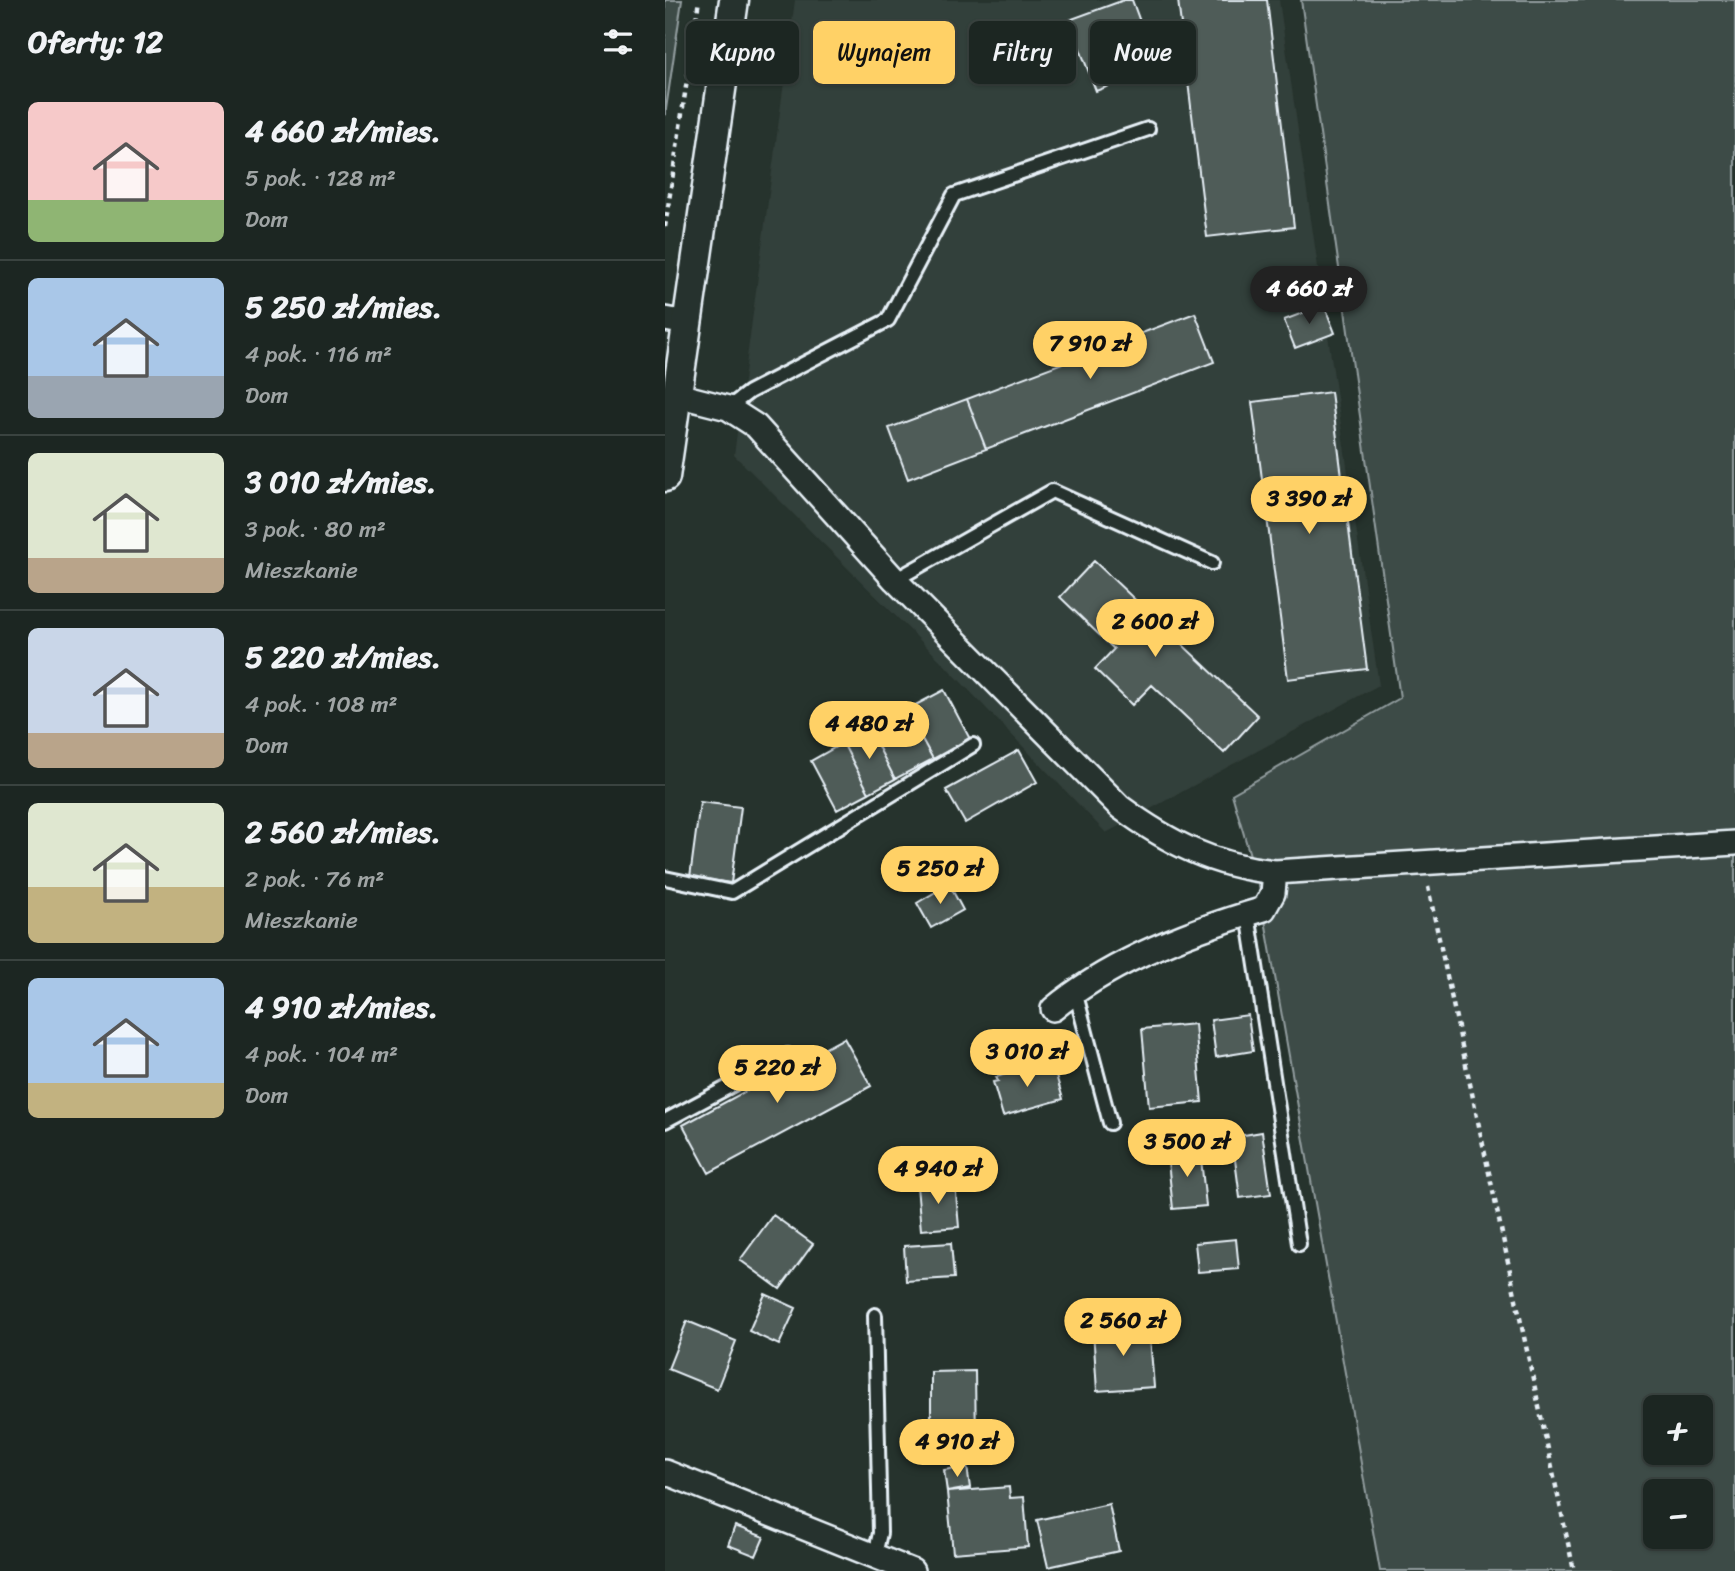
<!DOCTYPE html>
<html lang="pl">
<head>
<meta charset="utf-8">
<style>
  body { margin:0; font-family:Sriracha,sans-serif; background:#29322f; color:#f1f3f6; height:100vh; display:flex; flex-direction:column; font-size:26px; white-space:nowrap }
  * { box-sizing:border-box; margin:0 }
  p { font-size:23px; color:#a0a5a5 }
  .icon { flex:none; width:38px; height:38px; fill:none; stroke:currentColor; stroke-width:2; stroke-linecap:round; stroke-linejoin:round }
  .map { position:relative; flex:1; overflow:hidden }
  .panel { display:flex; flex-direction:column; background:#1c2622; width:665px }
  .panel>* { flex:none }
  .guide { position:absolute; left:21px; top:21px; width:665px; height:63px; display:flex; gap:14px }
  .fabs { position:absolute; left:978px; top:1395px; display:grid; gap:14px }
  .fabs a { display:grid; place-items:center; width:70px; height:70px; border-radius:10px; background:#1c2622; box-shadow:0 2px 5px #0004,0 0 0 2px #3a4340; font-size:35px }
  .price { position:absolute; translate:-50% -60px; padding:0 16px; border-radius:24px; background:#ffd166; color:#111; font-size:23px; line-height:46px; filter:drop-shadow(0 2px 4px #0008) }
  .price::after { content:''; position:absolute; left:50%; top:42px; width:21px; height:16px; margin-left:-10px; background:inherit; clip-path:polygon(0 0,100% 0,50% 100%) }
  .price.selected { background:#222; color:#fff }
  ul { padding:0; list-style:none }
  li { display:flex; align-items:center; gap:21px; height:175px; padding:0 28px }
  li+li { border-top:2px solid #3a4340 }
  li span { display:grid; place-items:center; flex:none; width:196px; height:140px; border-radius:10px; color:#555 }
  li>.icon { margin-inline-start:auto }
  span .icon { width:84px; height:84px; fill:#fffc; stroke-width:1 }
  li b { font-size:30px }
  h2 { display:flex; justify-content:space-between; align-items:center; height:84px; padding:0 28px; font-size:30px }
  .pill { padding:0 24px; border-radius:10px; background:#1c2622; box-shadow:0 2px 5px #0004,0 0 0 2px #3a4340; font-size:24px; line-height:63px }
  .pill.selected { background:#ffd166; color:#111 }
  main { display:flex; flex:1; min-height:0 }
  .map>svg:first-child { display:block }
  .built { fill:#333f3a }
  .green { fill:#3e4b47; stroke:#939ea0; stroke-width:2; fill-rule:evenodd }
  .building { fill:#505c59; stroke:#e8f1f8; stroke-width:2 }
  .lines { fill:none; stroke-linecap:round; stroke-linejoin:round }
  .service-casing { stroke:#e8f1f8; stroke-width:18 }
  .minor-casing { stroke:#e8f1f8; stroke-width:28 }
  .tertiary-casing { stroke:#e8f1f8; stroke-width:33 }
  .path { stroke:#e8f1f8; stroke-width:4.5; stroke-dasharray:5 5; stroke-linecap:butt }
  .service { stroke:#26332d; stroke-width:12 }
  .minor { stroke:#26332d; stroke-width:23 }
  .tertiary { stroke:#26332d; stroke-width:28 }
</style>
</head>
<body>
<main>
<section class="panel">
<h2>Oferty: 12<svg class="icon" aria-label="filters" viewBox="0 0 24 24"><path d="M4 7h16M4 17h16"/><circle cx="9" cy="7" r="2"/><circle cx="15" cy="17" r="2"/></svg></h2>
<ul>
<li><span style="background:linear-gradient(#f6c9c9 70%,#8fb573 0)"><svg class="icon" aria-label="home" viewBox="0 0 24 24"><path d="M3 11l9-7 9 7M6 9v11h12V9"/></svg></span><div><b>4 660 zł/mies.</b><p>5 pok. · 128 m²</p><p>Dom</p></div></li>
<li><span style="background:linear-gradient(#a9c7e8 70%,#9aa5b1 0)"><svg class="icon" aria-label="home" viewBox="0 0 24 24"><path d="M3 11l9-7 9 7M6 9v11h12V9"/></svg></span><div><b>5 250 zł/mies.</b><p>4 pok. · 116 m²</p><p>Dom</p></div></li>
<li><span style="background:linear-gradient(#dfe7d0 75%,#b9a48a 0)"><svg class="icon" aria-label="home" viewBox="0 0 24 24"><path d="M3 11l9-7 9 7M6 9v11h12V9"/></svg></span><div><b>3 010 zł/mies.</b><p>3 pok. · 80 m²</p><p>Mieszkanie</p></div></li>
<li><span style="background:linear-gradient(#c9d6e8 75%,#b9a48a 0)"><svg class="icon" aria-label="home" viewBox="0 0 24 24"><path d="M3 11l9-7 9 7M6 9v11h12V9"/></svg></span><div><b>5 220 zł/mies.</b><p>4 pok. · 108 m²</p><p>Dom</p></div></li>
<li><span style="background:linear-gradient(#dfe7d0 60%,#c2b280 0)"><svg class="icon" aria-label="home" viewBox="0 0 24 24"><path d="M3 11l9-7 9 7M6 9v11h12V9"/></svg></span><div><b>2 560 zł/mies.</b><p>2 pok. · 76 m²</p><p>Mieszkanie</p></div></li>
<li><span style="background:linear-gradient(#a9c7e8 75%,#c2b280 0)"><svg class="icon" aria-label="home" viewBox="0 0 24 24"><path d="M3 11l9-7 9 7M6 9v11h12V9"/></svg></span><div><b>4 910 zł/mies.</b><p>4 pok. · 104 m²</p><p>Dom</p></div></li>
</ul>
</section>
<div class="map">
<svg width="1070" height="1571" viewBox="0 0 1070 1571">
  <rect width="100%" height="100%" fill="#26332d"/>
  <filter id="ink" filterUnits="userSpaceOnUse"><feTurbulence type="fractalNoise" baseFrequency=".0143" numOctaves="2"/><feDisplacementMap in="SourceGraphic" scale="14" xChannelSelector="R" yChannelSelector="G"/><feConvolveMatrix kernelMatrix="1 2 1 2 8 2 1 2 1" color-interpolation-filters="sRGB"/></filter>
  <g filter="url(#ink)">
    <path class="built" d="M130,0H614L714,685L441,833L274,659L69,455Z"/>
    <path class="green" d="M0,0H17L0,116Z
      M636,0H1070V1571H715L594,886L567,794L735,698ZM990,1407H1036V1452H990ZM990,1491H1036V1536H990Z"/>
    <path class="building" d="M459,0H467L492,68L431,91L404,20Z
      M513,0H602L629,227L542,237Z
      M659,305L670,333L630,348L619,320Z
      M530,313L549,362L321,449L302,399Z
      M666,392L702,669L623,679L587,402Z
      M302,399L321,449L243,479L224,428Z
      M429,561L593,716L559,753L487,685L467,705L430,669L449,649L395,597Z
      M279,690L305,739L268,759L241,710Z
      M241,710L268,759L230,779L204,729Z
      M204,729L230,779L204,793L178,743Z
      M178,743L204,793L172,810L146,761Z
      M354,750L372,782L300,823L281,790Z
      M35,802L76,807L66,883L25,877Z
      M284,884L298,910L266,928L252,903Z
      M583,1015L588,1051L551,1057L546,1020Z
      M530,1024L537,1102L484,1107L477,1029Z
      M179,1038L206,1086L44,1173L18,1125Z
      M378,1063L379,1068L388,1065L398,1099L338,1116L328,1082L333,1081L331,1077Z
      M597,1132L606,1194L575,1198L567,1137Z
      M535,1149L541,1206L508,1209L502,1152Z
      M290,1182L294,1227L256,1230L252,1186Z
      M108,1215L148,1244L115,1289L75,1260Z
      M571,1239L574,1269L533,1272L530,1243Z
      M286,1243L289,1278L241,1281L239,1246Z
      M100,1294L131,1308L114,1345L84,1331Z
      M481,1307L484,1325L456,1327L454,1310Z
      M22,1321L71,1341L52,1389L3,1369Z
      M484,1325L489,1387L432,1391L428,1330Z
      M310,1371L311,1444L266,1445V1372Z
      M302,1466L305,1488L282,1492L279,1470Z
      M344,1487L345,1498L359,1497L363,1547L288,1553L282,1492Z
      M444,1504L454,1551L383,1567L372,1520Z
      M70,1526L99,1537L91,1556L63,1545Z"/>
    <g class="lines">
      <defs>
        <path id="service" d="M63,408L84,392L223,320L289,195L483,129
          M230,580L387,491L547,563
          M0,878L67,892L308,745
          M583,914L634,1244
          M410,991L445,1123
          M0,1121L123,1055
          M210,1555L215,1533L210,1315"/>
        <path id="minor" d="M0,319L22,323
          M12,395L63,408L91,426L230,580L455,807C504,843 549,866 610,872L1070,843
          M388,1009C447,960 526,930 599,909L608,893L610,872
          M0,1472L247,1571"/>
        <path id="tertiary" d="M0,477L69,0"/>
      </defs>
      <use href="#service" class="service-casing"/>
      <use href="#minor" class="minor-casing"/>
      <use href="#tertiary" class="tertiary-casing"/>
      <path class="path" d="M0,227L34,0
        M763,887L909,1571"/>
      <use href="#service" class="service"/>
      <use href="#minor" class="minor"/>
      <use href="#tertiary" class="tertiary"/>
    </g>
  </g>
</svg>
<div class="fabs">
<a>+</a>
<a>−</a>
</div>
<b class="price selected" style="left:644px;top:326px">4 660 zł</b>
<b class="price" style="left:425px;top:381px">7 910 zł</b>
<b class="price" style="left:644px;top:536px">3 390 zł</b>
<b class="price" style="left:490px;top:659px">2 600 zł</b>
<b class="price" style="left:204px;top:761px">4 480 zł</b>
<b class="price" style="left:275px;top:906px">5 250 zł</b>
<b class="price" style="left:362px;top:1089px">3 010 zł</b>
<b class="price" style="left:112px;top:1105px">5 220 zł</b>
<b class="price" style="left:522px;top:1179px">3 500 zł</b>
<b class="price" style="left:273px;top:1206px">4 940 zł</b>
<b class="price" style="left:458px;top:1358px">2 560 zł</b>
<b class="price" style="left:292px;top:1479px">4 910 zł</b>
<div class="guide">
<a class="pill">Kupno</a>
<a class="pill selected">Wynajem</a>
<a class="pill">Filtry</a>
<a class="pill">Nowe</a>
</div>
</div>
</main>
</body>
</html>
